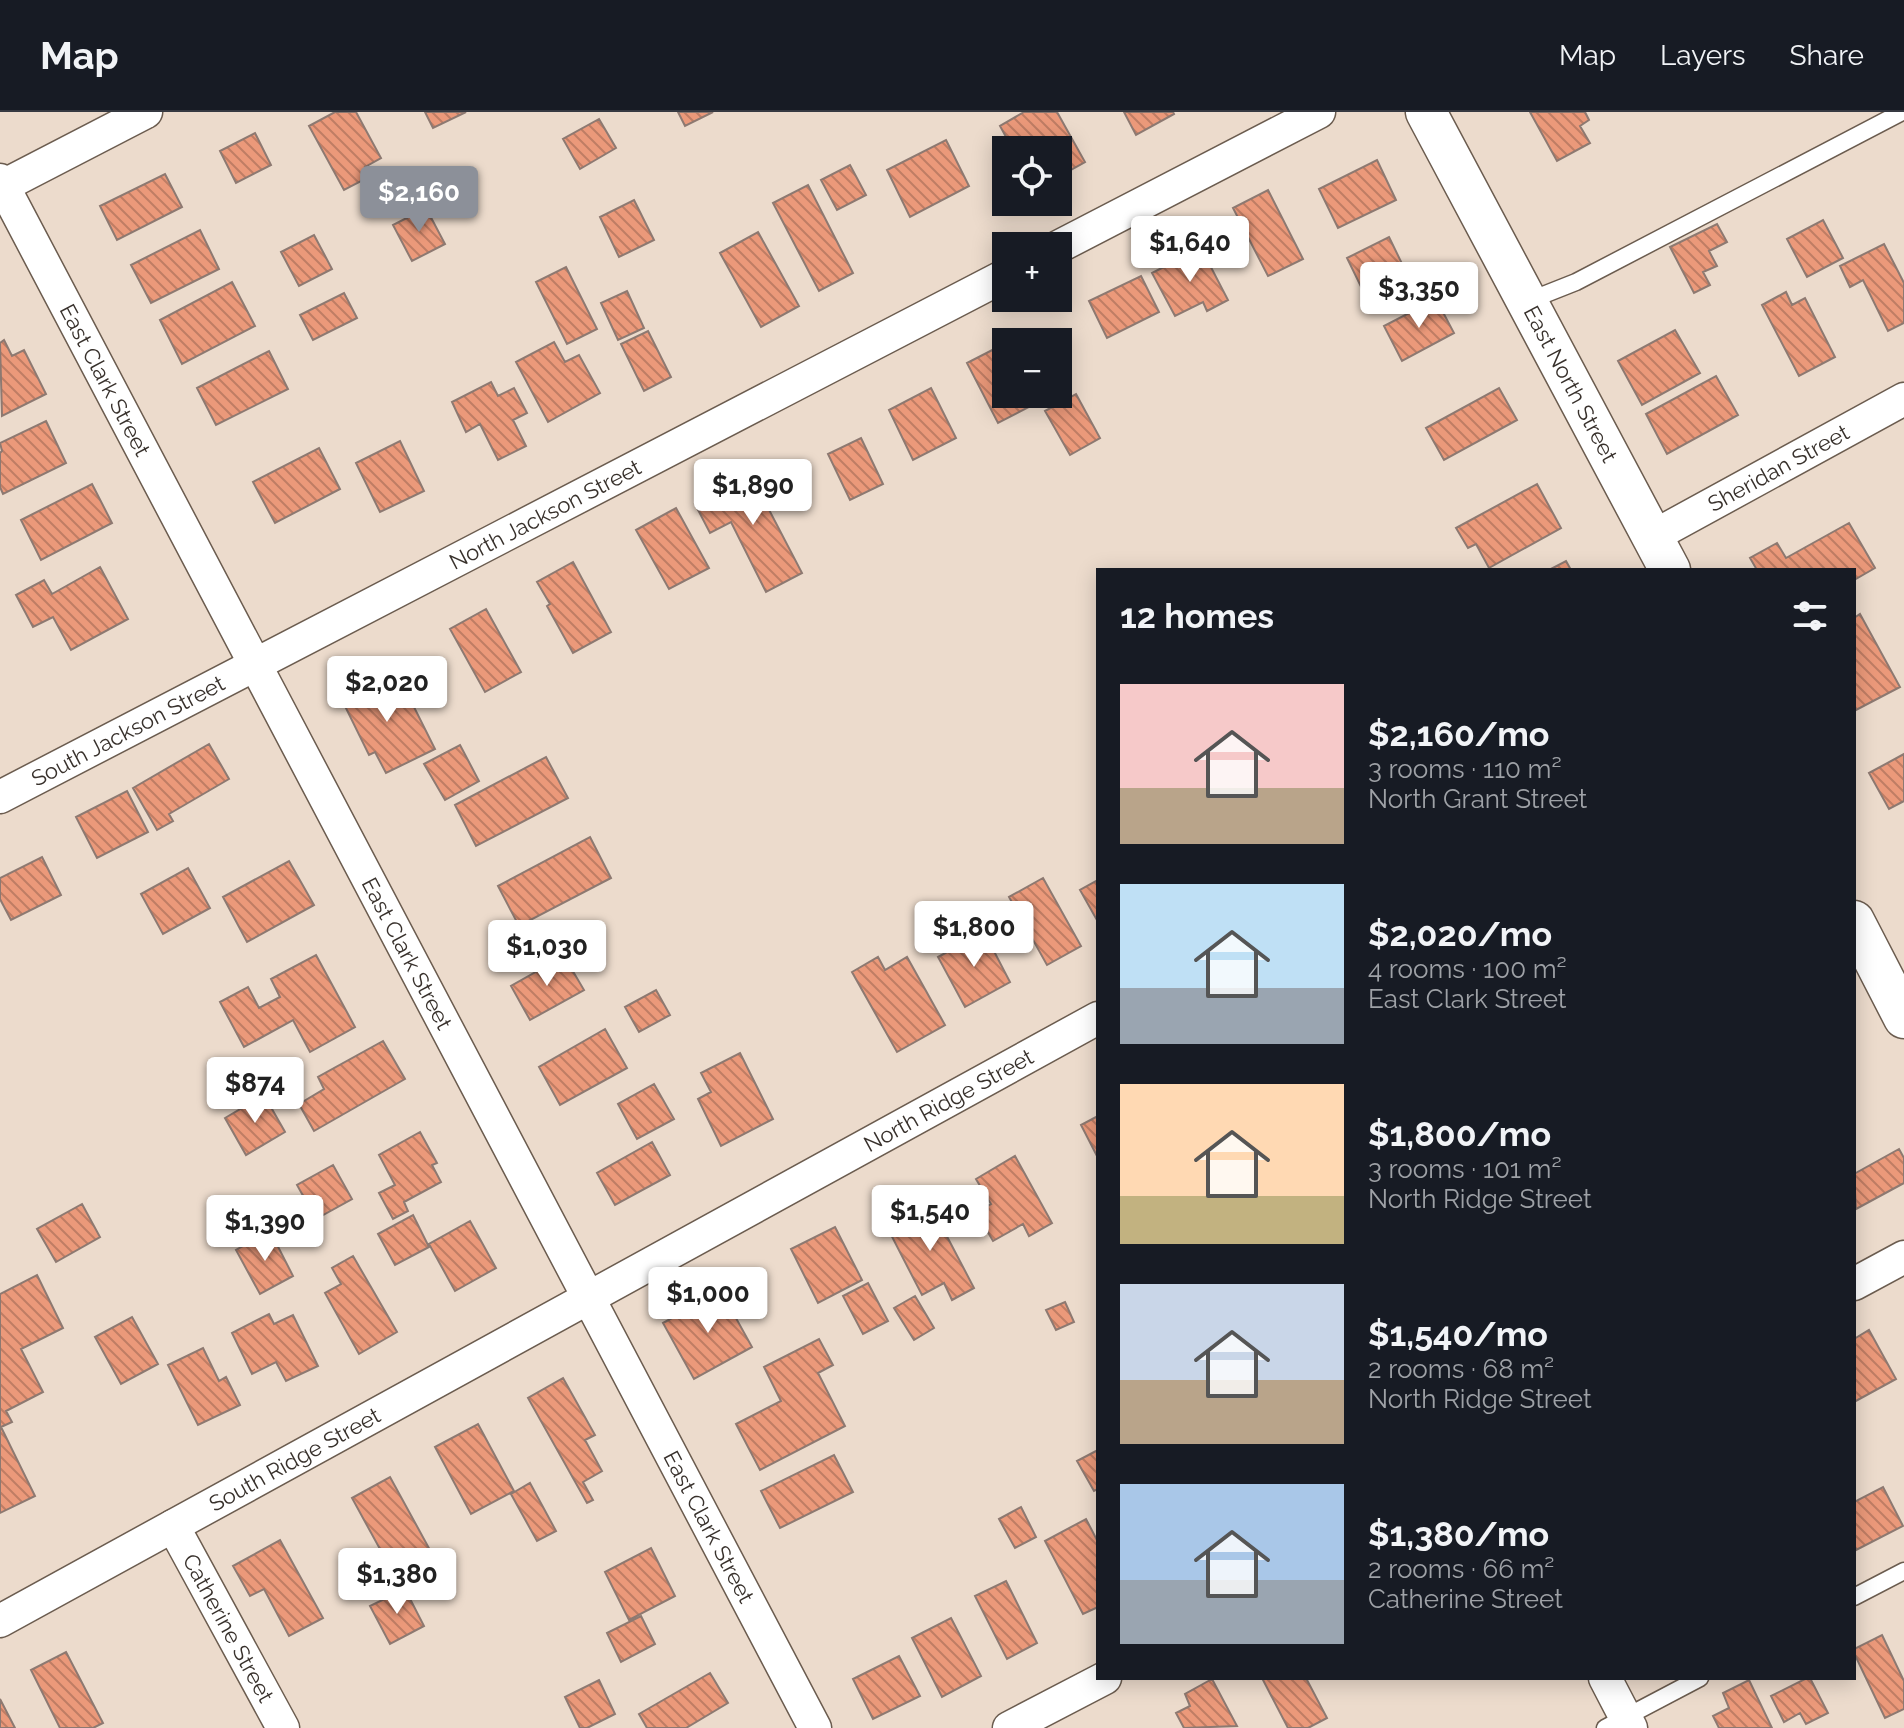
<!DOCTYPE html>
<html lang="en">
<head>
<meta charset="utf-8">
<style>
  body { margin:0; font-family:Raleway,sans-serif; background:#20242c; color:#f1f3f6; height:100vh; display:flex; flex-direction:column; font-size:30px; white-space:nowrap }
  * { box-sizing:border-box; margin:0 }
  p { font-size:26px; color:#9ea1a6 }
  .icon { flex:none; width:44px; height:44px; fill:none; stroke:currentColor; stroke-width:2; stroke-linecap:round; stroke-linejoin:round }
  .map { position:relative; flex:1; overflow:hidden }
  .panel { position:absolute; left:1096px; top:456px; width:760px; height:1112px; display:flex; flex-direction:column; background:#171b24; border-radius:0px; box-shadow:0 4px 20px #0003 }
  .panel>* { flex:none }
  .tools { position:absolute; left:992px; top:24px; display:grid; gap:16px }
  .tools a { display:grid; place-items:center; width:80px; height:80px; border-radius:0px; background:#171b24; box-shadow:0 4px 20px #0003; font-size:40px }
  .price { position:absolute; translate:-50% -68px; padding:0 18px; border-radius:8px; background:#fff; color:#222; font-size:26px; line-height:52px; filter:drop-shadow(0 2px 4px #0008) }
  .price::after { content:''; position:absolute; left:50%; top:48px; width:24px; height:18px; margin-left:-12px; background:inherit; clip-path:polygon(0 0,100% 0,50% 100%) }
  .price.selected { background:#8c9099; color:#fff }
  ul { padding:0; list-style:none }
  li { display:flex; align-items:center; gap:24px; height:200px; padding:0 24px }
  li span { display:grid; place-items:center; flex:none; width:224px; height:160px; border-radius:0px; color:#555 }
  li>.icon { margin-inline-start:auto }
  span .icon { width:96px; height:96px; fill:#fffc; stroke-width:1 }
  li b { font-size:34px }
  h2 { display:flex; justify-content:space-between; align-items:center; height:96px; padding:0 24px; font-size:34px }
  header { display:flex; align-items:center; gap:48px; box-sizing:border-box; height:112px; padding:0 40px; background:#171b24; border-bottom:2px solid #363941 }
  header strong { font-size:38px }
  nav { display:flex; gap:44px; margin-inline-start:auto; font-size:28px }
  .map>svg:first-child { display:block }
  .building { fill:url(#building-back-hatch); stroke:#8d7971; stroke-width:2 }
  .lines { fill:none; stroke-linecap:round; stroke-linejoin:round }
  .service-casing { stroke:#6b5c4f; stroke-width:19 }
  .minor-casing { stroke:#6b5c4f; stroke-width:35 }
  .tertiary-casing { stroke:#6b5c4f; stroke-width:43 }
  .service { stroke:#fff; stroke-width:16 }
  .minor { stroke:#fff; stroke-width:32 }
  .tertiary { stroke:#fff; stroke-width:40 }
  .labels { text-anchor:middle; stroke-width:6; stroke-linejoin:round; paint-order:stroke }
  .street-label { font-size:22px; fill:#38312c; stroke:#fff }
</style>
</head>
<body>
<header>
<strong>Map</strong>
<nav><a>Map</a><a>Layers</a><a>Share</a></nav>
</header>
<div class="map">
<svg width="1904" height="1616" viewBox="0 0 1904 1616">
  <defs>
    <pattern id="building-back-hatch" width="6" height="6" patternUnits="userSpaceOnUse" patternTransform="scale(2)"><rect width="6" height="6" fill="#eb997a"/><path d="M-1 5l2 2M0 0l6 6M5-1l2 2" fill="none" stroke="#bf7d64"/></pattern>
  </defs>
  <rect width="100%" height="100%" fill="#ecdbcc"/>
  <path class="building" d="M335,0H356L381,46L365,55L371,64L344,78L309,14Z
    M425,0H466L433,16Z
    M678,0H713L685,14Z
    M1024,0H1057L1085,50L1058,65V38H1034L1030,30L1013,38L1000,14Z
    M1124,0H1173L1174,2L1136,23Z
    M1530,0H1585L1589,8L1580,14L1590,31L1557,49Z
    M599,7L616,36L580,57L563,27Z
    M255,21L271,53L236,71L220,39Z
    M946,28L969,74L910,105L887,58Z
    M1377,48L1396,88L1338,116L1319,77Z
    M850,53L866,83L837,98L821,68Z
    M165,62L182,95L117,128L100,94Z
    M808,73L853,161L819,179L773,91Z
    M1268,78L1303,147L1268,164L1233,96Z
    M634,88L654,128L619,145L600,105Z
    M426,96L445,132L412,149L393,113Z
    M1823,108L1843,146L1807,165L1787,127Z
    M1717,112L1727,130L1709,139L1717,154L1703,160L1710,173L1694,181L1670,135Z
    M200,118L219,157L151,191L131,153Z
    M758,120L799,194L761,215L720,141Z
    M314,123L332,157L299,174L281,140Z
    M1389,125L1407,162L1365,183L1347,146Z
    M1884,132L1904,171V211L1888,219L1863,168L1850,175L1840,154Z
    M1201,136L1228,188L1207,199L1203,190L1175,204L1152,161Z
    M566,155L597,217L567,232L536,170Z
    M1141,164L1159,200L1107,226L1089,189Z
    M232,170L255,214L182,252L160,208Z
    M627,179L644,216L618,228L601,191Z
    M1786,180L1792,193L1805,186L1835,245L1799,264L1762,193Z
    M344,181L357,206L313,228L300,203Z
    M1436,187L1454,221L1402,249L1384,214Z
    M1675,218L1700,261L1642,293L1618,249Z
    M648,219L671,265L644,279L621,232Z
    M4,228L12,244L24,238L46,282L2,304L0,231Z
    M554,230L565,250L579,243L600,281L548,310L516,250Z
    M1006,231V282H1041L1044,287L998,311L967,251Z
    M269,239L288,277L216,313L197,276Z
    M1716,264L1738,303L1667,342L1646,302Z
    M491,270L498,284L514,276L527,301L513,308L526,334L498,348L480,312L466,320L452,290Z
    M931,276L956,326L913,348L889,298Z
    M1499,276L1517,308L1444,348L1426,316Z
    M1076,282L1100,326L1070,343L1045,299Z
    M46,309L66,351L3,382L0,375V341L2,339L0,331Z
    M861,326L883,372L850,388L828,342Z
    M400,329L424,379L380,400L356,351Z
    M319,336L340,377L275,411L253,370Z
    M764,357L779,386L766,392L802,461L766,480L731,410L710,421L695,392Z
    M92,372L112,411L41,448L21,408Z
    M1537,372L1561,416L1489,456L1476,432L1468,436L1456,416Z
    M676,396L709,456L669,477L636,418Z
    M1849,411L1875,456L1854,468V458H1757L1750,446L1777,431L1786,446Z
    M1566,449L1571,458H1549Z
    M573,450L611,520L573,541L547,494L550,492L537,470Z
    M100,455L128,507L71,538L53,505L33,515L16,483L44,468L52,482Z
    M486,497L521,560L485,580L450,517Z
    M1860,502L1900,575L1854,599V506Z
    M376,564L385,582L403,573L435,637L386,661L375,640L369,643L339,582Z
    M209,632L229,667L169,702L173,709L157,718L133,676Z
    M460,633L479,669L445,688L424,652Z
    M1904,642V689L1889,697L1869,661Z
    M546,645L568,686L476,734L455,693Z
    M127,679L148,720L97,746L76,705Z
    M590,725L611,766L519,814L498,774Z
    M42,745L61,783L11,808L0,787V766Z
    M289,749L314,793L247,830L223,785Z
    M188,756L210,796L163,822L141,782Z
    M1043,766L1081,834L1047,853L1009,785Z
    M1098,768V810L1080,778Z
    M984,820L1010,870L965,895L938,845Z
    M316,843L355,915L310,940L293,908L244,935L220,890L248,875L259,896L280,885L271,867Z
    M564,844L584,878L530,908L511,874Z
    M878,845L885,858L907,845L945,913L897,940L852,860Z
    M656,878L670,903L639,920L625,895Z
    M605,917L627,956L560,993L539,955Z
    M383,929L405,967L314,1019L299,992L324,977L318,965Z
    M740,941L773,1007L721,1034L698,987L711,980L701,961Z
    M654,972L674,1007L637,1027L618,992Z
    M264,983L285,1020L246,1043L225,1006Z
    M1098,1004V1046L1081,1013Z
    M420,1020L437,1051L432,1053L441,1070L404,1090L408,1099L393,1107L379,1081L395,1073L379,1043Z
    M652,1030L670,1063L615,1093L597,1061Z
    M1899,1037L1904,1046V1071L1856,1097L1854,1062Z
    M1015,1044L1052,1111L1029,1124L1023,1112L993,1129L976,1100L991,1092L976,1067Z
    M333,1053L352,1087L316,1107L297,1073Z
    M82,1092L100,1125L56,1150L37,1117Z
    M930,1092L974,1176L952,1188L944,1171L922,1183L887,1115Z
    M413,1103L429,1135L395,1153L378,1122Z
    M470,1109L496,1156L455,1179L429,1132Z
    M835,1115L862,1168L818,1191L791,1137Z
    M270,1119L293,1164L260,1182L236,1138Z
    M353,1144L397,1220L359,1242L325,1181L341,1172L332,1156Z
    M37,1163L63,1216L21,1237L43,1280L6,1299L12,1310L1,1315L35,1384L0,1401V1182Z
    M868,1171L888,1209L863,1222L843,1184Z
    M721,1179L752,1235L694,1267L663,1211Z
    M915,1184L934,1216L914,1228L894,1196Z
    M1065,1190L1074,1210L1056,1218L1046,1198Z
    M269,1202L274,1212L293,1203L318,1254L286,1269L276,1250L252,1262L232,1221Z
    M132,1205L158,1252L121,1272L95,1225Z
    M1869,1218L1896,1267L1854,1290V1227Z
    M819,1227L833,1253L818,1261L845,1314L760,1358L736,1312L781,1289L764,1255Z
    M203,1236L219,1269L226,1265L240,1293L198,1313L168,1253Z
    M563,1266L595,1323L585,1328L602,1359L583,1370L593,1388L587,1391L528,1286Z
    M478,1312L514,1379L471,1402L435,1335Z
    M1098,1338V1377L1094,1379L1077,1349Z
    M834,1343L853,1380L780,1416L761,1379Z
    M390,1365L430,1438L392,1459L352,1386Z
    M530,1371L556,1419L537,1429L511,1382Z
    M1883,1375L1903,1414L1856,1438L1854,1433V1390Z
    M1021,1395L1036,1425L1015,1436L999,1407Z
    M1086,1407L1098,1430V1495L1083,1502L1045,1429Z
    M280,1428L323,1506L289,1524L264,1477L250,1484L233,1454Z
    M651,1436L675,1484L629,1508L605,1460Z
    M1006,1469L1037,1531L1007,1547L975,1484Z
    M405,1477L424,1514L390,1532L370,1494Z
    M641,1504L655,1532L621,1550L607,1521Z
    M951,1506L981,1564L942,1585L912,1526Z
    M1882,1523L1904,1569V1597L1885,1606L1854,1541V1537Z
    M66,1540L103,1611L93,1616H60L31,1558Z
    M899,1544L920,1584L873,1607L853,1567Z
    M710,1561L728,1591L686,1616H647L639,1602Z
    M1262,1566H1306L1327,1606L1308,1616H1288Z
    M1807,1566H1810L1828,1601L1806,1612L1800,1601L1784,1610L1771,1584Z
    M1212,1567L1237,1614L1184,1616L1176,1601L1190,1594L1185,1582Z
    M599,1568L615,1602L587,1616H580L565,1585Z
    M1749,1568L1772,1616H1719L1713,1604L1729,1596L1723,1581Z
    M0,1587L15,1616H0Z"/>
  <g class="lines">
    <defs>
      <path id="service" d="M1528,189L1576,170L1902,0
        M1854,1485L1904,1459
        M1605,1616L1700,1566"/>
      <g id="minor">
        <path id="s1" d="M0,68L815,1616"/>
        <path d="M3,74L146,0"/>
        <path d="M1058,135L1319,0"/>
        <path id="s2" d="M1652,425L1904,287"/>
        <path id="s3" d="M0,685L1006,163"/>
        <path d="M1854,1172L1904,1145"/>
        <path id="s4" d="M173,1414L283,1616"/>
        <path id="s5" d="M0,1509L1098,906"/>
        <path d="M1605,1566L1631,1616"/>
        <path d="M1009,1616L1105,1566"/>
      </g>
      <g id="tertiary">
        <path id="s6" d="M1426,0L1670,458"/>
        <path d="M1854,809L1904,906"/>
      </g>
    </defs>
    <use href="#service" class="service-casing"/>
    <use href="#minor" class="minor-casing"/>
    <use href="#tertiary" class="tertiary-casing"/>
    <use href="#service" class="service"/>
    <use href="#minor" class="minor"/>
    <use href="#tertiary" class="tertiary"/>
  </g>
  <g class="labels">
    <g class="street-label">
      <text dy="8" stroke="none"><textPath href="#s1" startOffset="226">East Clark Street</textPath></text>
      <text dy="8" stroke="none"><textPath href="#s6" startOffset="308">East North Street</textPath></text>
      <text dy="8" stroke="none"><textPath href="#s2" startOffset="144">Sheridan Street</textPath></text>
      <text dy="8" stroke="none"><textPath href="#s3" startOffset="614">North Jackson Street</textPath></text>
      <text dy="8" stroke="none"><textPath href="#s3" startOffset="144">South Jackson Street</textPath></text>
      <text dy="8" stroke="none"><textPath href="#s1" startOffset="874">East Clark Street</textPath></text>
      <text dy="8" stroke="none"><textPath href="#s5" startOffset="1082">North Ridge Street</textPath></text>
      <text dy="8" stroke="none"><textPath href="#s5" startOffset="336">South Ridge Street</textPath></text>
      <text dy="8" stroke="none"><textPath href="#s1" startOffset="1522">East Clark Street</textPath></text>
      <text dy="8" stroke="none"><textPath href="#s4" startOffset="116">Catherine Street</textPath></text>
    </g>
  </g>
</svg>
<div class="tools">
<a><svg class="icon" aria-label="locate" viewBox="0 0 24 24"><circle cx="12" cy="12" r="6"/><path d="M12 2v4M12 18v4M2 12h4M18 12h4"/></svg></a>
<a>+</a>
<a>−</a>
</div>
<b class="price selected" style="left:419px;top:122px">$2,160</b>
<b class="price" style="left:1190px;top:172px">$1,640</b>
<b class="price" style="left:1419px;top:218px">$3,350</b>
<b class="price" style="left:753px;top:415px">$1,890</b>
<b class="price" style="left:387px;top:612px">$2,020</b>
<b class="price" style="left:974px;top:857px">$1,800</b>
<b class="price" style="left:547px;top:876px">$1,030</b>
<b class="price" style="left:255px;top:1013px">$874</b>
<b class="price" style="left:930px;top:1141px">$1,540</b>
<b class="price" style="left:265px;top:1151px">$1,390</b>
<b class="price" style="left:708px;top:1223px">$1,000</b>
<b class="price" style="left:397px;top:1504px">$1,380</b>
<section class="panel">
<h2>12 homes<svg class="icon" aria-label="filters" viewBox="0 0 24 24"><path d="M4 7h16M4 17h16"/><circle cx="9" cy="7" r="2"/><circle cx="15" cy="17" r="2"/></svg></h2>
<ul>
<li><span style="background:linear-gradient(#f6c9c9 65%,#b9a48a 0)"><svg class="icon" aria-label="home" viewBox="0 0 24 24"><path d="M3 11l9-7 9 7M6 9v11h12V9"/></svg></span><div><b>$2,160/mo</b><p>3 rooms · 110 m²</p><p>North Grant Street</p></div></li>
<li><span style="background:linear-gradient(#bfe0f5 65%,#9aa5b1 0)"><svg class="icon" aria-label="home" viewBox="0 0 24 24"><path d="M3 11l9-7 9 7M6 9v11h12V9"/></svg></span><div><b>$2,020/mo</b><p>4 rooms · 100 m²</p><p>East Clark Street</p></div></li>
<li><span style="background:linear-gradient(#ffd9b3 70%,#c2b280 0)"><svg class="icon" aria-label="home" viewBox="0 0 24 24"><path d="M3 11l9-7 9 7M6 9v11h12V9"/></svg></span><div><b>$1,800/mo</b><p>3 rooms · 101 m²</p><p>North Ridge Street</p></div></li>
<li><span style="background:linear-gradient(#c9d6e8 60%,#b9a48a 0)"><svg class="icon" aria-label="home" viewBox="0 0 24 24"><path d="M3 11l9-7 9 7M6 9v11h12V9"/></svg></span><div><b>$1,540/mo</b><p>2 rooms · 68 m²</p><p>North Ridge Street</p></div></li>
<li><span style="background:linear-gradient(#a9c7e8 60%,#9aa5b1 0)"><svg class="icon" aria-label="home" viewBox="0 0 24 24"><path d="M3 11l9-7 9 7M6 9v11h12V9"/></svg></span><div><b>$1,380/mo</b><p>2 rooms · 66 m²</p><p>Catherine Street</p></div></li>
</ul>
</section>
</div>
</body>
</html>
